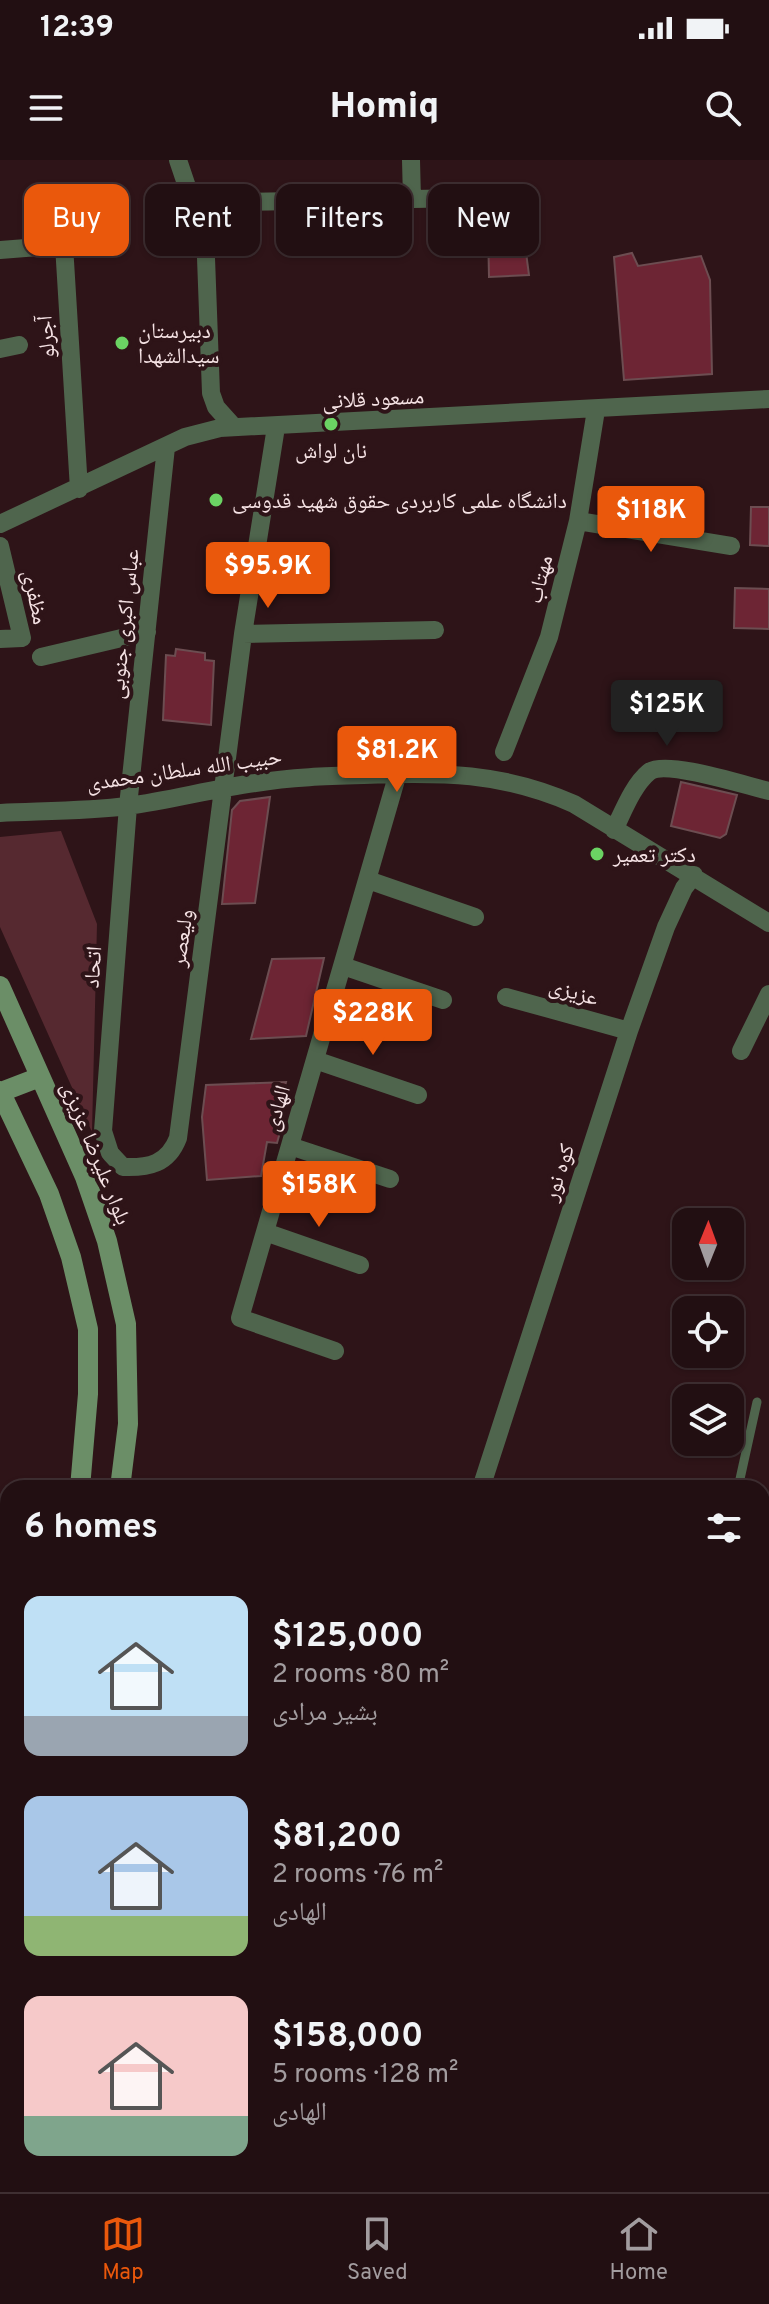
<!DOCTYPE html>
<html lang="en">
<head>
<meta charset="utf-8">
<style>
  body { margin:0; font-family:Overpass,"Noto Naskh Arabic",sans-serif; background:#2e1d20; color:#f1f3f6; height:100vh; display:flex; flex-direction:column; font-size:30px; white-space:nowrap }
  * { box-sizing:border-box; margin:0 }
  p { font-size:26px; color:#a29c9f }
  .icon { flex:none; width:44px; height:44px; fill:none; stroke:currentColor; stroke-width:2; stroke-linecap:round; stroke-linejoin:round }
  .map { position:relative; flex:1; overflow:hidden }
  .drawer { position:absolute; left:0px; top:1320px; width:770px; height:712px; display:flex; flex-direction:column; background:#220f12; border-radius:24px 24px 0 0; box-shadow:0 2px 6px #0004,0 0 0 2px #3f2f32 }
  .drawer>* { flex:none }
  .banner { position:absolute; left:24px; top:24px; width:722px; height:72px; display:flex; gap:16px }
  .needle { width:52px; rotate:1deg }
  .fabs { position:absolute; left:672px; top:1048px; display:grid; gap:16px }
  .fabs a { display:grid; place-items:center; width:72px; height:72px; border-radius:16px; background:#220f12; box-shadow:0 2px 6px #0004,0 0 0 2px #3f2f32; font-size:40px }
  .price { position:absolute; translate:-50% -68px; padding:0 18px; border-radius:8px; background:#ea580c; color:#fff; font-size:26px; line-height:52px; filter:drop-shadow(0 2px 4px #0008) }
  .price::after { content:''; position:absolute; left:50%; top:48px; width:24px; height:18px; margin-left:-12px; background:inherit; clip-path:polygon(0 0,100% 0,50% 100%) }
  .price.on { background:#222; color:#fff }
  ul { padding:0; list-style:none }
  li { display:flex; align-items:center; gap:24px; height:200px; padding:0 24px }
  li span { display:grid; place-items:center; flex:none; width:224px; height:160px; border-radius:16px; color:#555 }
  li>.icon { margin-inline-start:auto }
  span .icon { width:96px; height:96px; fill:#fffc; stroke-width:1 }
  li b { font-size:34px }
  h2 { display:flex; justify-content:space-between; align-items:center; height:96px; padding:0 24px; font-size:34px }
  .tag { padding:0 28px; border-radius:16px; background:#220f12; box-shadow:0 2px 6px #0004,0 0 0 2px #3f2f32; font-size:28px; line-height:72px }
  .tag.on { background:#ea580c; color:#fff }
  .status { display:flex; justify-content:space-between; align-items:center; height:56px; padding:0 40px; background:#220f12; direction:ltr }
  .status svg { height:22px; fill:currentColor }
  header { display:flex; justify-content:space-between; align-items:center; height:104px; padding:0 24px; background:#220f12; font-size:36px; font-weight:800 }
  .tab-bar { display:flex; justify-content:space-around; align-items:center; height:112px; border-top:2px solid #3f2f32; background:#220f12; font-size:22px; color:#a29c9f }
  .tab-bar a { display:grid; justify-items:center; gap:4px }
  .tab-bar .on { color:#ea580c }
  .map>svg:first-child { display:block }
  .green { fill:#562930 }
  .building { fill:#6d2534; stroke:#6c4d51; stroke-width:2 }
  .lines { fill:none; stroke-linecap:round; stroke-linejoin:round }
  .lane { stroke:#4f654d; stroke-width:9 }
  .street { stroke:#4f654d; stroke-width:18 }
  .secondary { stroke:#6b8e67; stroke-width:20 }
  .primary { stroke:#80ae7b; stroke-width:20 }
  .poi-dot { fill:#6bd363; stroke:#2e1418; stroke-width:3 }
  .labels { text-anchor:middle; stroke-width:8; stroke-linejoin:round; paint-order:stroke }
  .poi-label { font-size:22px; fill:#f5e2e4; stroke:#2e1418; text-anchor:start }
  .street-label { font-size:22px; fill:#f5e2e4; stroke:#2e1418 }
</style>
</head>
<body>
<div class="status"><b>12:39</b><svg viewBox="0 0 49 12"><path d="M0 12V9h3v3zM5 12V6h3v6zM10 12V3h3v9zM15 12V0h3v12zM26 1h20v11H26zM47 4h2v5h-2z"/></svg></div>
<header><svg class="icon" aria-label="menu" viewBox="0 0 24 24"><path d="M4 6h16M4 12h16M4 18h16"/></svg>Homiq<svg class="icon" aria-label="search" viewBox="0 0 24 24"><circle cx="10" cy="10" r="6"/><path d="M15 15l6 6"/></svg></header>
<div class="map">
<svg width="769" height="2032" viewBox="0 0 769 2032">
  <rect width="100%" height="100%" fill="#2e1418"/>
  <path class="green" d="M61,671L97,764L92,972L0,767V677Z
    M8,1496V1571L0,1564V1498Z
    M0,1618L8,1625V1793H0Z"/>
  <path class="building" d="M482,39L519,40L529,115L489,117L488,69L475,68V49Z
    M632,93L638,106L701,96L710,120L712,214L624,220L614,97Z
    M751,347H769V386L750,385Z
    M735,428L769,429V469L734,468Z
    M176,489L205,493V500L214,501L211,565L163,560L166,495L175,496Z
    M681,622L737,635L726,674L720,678L671,666Z
    M270,637L255,743L222,744L232,650L240,641Z
    M324,798L306,876L251,879L272,799Z
    M286,922L278,956L284,958L277,983L267,982L261,1016L207,1020L202,957L206,925Z"/>
  <g class="lines">
    <path class="lane" d="M738,1328L757,1242
      M0,1839H8
      M762,1847H769
      M762,1858H769
      M56,2032L65,2024"/>
    <path class="street" d="M178,0L202,71L206,98L211,233L216,247L234,267
      M411,0L412,39
      M191,43L470,38
      M0,90L64,85L79,329
      M0,189L19,185
      M166,287L128,646L103,971L110,993L123,1007C149,1008 168,1004 178,978L243,474L276,267
      M578,361L731,386
      M0,364L185,277L220,268L769,239
      M0,386L22,478L0,479
      M243,474L435,470
      M41,497L147,472
      M504,592L549,477L578,361L596,250
      M0,653C42,651 86,651 128,646C171,640 212,629 255,623C291,617 328,616 364,615C441,612 502,612 574,644L769,763
      M614,670C623,652 633,625 649,612C665,599 747,626 769,631
      M368,720L475,757
      M343,806L443,840
      M506,837L629,871
      M741,891L769,834
      M315,900L418,935
      M290,986L390,1019
      M265,1072L360,1105
      M335,1191L240,1158L398,613
      M481,1328L629,871L666,767L684,728L694,715
      M762,1638L769,1640
      M762,2009L769,2012
      M444,2032V2024"/>
    <path class="secondary" d="M0,826L85,1017L107,1081L126,1164L128,1264L120,1328
      M0,931L49,1034L71,1097L88,1169V1234L80,1328
      M1,932L40,917
      M0,1487L8,1486
      M234,2024L235,2032
      M564,2032L565,2024"/>
    <path class="primary" d="M0,1597L8,1604
      M762,1815L769,1812
      M0,1822H8
      M762,1884H769
      M0,1893H8
      M101,2032L111,2024"/>
  </g>
  <g class="poi-dot">
    <circle cx="122" cy="183" r="8"/>
    <circle cx="331" cy="264" r="8"/>
    <circle cx="216" cy="340" r="8"/>
    <circle cx="597" cy="694" r="8"/>
  </g>
  <g class="labels">
    <g class="poi-label">
      <text x="138" y="178">دبيرستان<tspan x="138" dy="25">سیدالشهدا</tspan></text>
      <text x="331" y="298" text-anchor="middle">نان لواش</text>
      <text x="232" y="348">دانشگاه علمی کاربردی حقوق شهید قدوسی</text>
      <text x="613" y="702">دکتر تعمیر</text>
    </g>
    <g class="street-label">
      <text transform="translate(45 177) rotate(-94)" y="8">آجرلو</text>
      <text transform="translate(373 238) rotate(-3)" y="8">مسعود قلانی</text>
      <text transform="translate(539 419) rotate(-76)" y="8">مهتاب</text>
      <text transform="translate(36 437) rotate(78)" y="8">مظفری</text>
      <text transform="translate(123 464) rotate(-84)" y="8">عباس اکبری جنوبی</text>
      <text transform="translate(184 609) rotate(-8)" y="8">حبیب الله سلطان محمدی</text>
      <text transform="translate(181 778) rotate(-82)" y="8">ولیعصر</text>
      <text transform="translate(92 807) rotate(-86)" y="8">اتحاد</text>
      <text transform="translate(574 831) rotate(16)" y="8">عزیزی</text>
      <text transform="translate(276 948) rotate(-74)" y="8">الهادی</text>
      <text transform="translate(97 993) rotate(68)" y="8">بلوار علیرضا عزیزی</text>
      <text transform="translate(558 1012) rotate(-72)" y="8">کوه نور</text>
    </g>
  </g>
</svg>
<div class="fabs">
<a><svg class="needle" viewBox="-14 -14 28 28"><path d="M0-13l5 13h-10z" fill="#e53935"/><path d="M0 13l5-13h-10z" fill="#a29c9f"/></svg></a>
<a><svg class="icon" aria-label="locate" viewBox="0 0 24 24"><circle cx="12" cy="12" r="6"/><path d="M12 2v4M12 18v4M2 12h4M18 12h4"/></svg></a>
<a><svg class="icon" aria-label="layers" viewBox="0 0 24 24"><path d="M12 4l9 5-9 5-9-5zM3 14l9 5 9-5"/></svg></a>
</div>
<b class="price" style="left:651px;top:394px">$118K</b>
<b class="price" style="left:268px;top:450px">$95.9K</b>
<b class="price on" style="left:667px;top:588px">$125K</b>
<b class="price" style="left:397px;top:634px">$81.2K</b>
<b class="price" style="left:373px;top:897px">$228K</b>
<b class="price" style="left:319px;top:1069px">$158K</b>
<div class="banner">
<a class="tag on">Buy</a>
<a class="tag">Rent</a>
<a class="tag">Filters</a>
<a class="tag">New</a>
</div>
<section class="drawer">
<h2>6 homes<svg class="icon" aria-label="filters" viewBox="0 0 24 24"><path d="M4 7h16M4 17h16"/><circle cx="9" cy="7" r="2"/><circle cx="15" cy="17" r="2"/></svg></h2>
<ul>
<li><span style="background:linear-gradient(#bfe0f5 75%,#9aa5b1 0)"><svg class="icon" aria-label="home" viewBox="0 0 24 24"><path d="M3 11l9-7 9 7M6 9v11h12V9"/></svg></span><div><b>$125,000</b><p>2 rooms · 80 m²</p><p>بشیر مرادی</p></div></li>
<li><span style="background:linear-gradient(#a9c7e8 75%,#8fb573 0)"><svg class="icon" aria-label="home" viewBox="0 0 24 24"><path d="M3 11l9-7 9 7M6 9v11h12V9"/></svg></span><div><b>$81,200</b><p>2 rooms · 76 m²</p><p>الهادی</p></div></li>
<li><span style="background:linear-gradient(#f6c9c9 75%,#7fa58c 0)"><svg class="icon" aria-label="home" viewBox="0 0 24 24"><path d="M3 11l9-7 9 7M6 9v11h12V9"/></svg></span><div><b>$158,000</b><p>5 rooms · 128 m²</p><p>الهادی</p></div></li>
</ul>
</section>
</div>
<nav class="tab-bar">
<a class="on"><svg class="icon" aria-label="map" viewBox="0 0 24 24"><path d="M3 6l6-2 6 2 6-2v14l-6 2-6-2-6 2zM9 4v14M15 6v14"/></svg>Map</a>
<a><svg class="icon" aria-label="saved" viewBox="0 0 24 24"><path d="M7 4h10v16l-5-4-5 4z"/></svg>Saved</a>
<a><svg class="icon" aria-label="home" viewBox="0 0 24 24"><path d="M3 11l9-7 9 7M6 9v11h12V9"/></svg>Home</a>
</nav>
</body>
</html>
